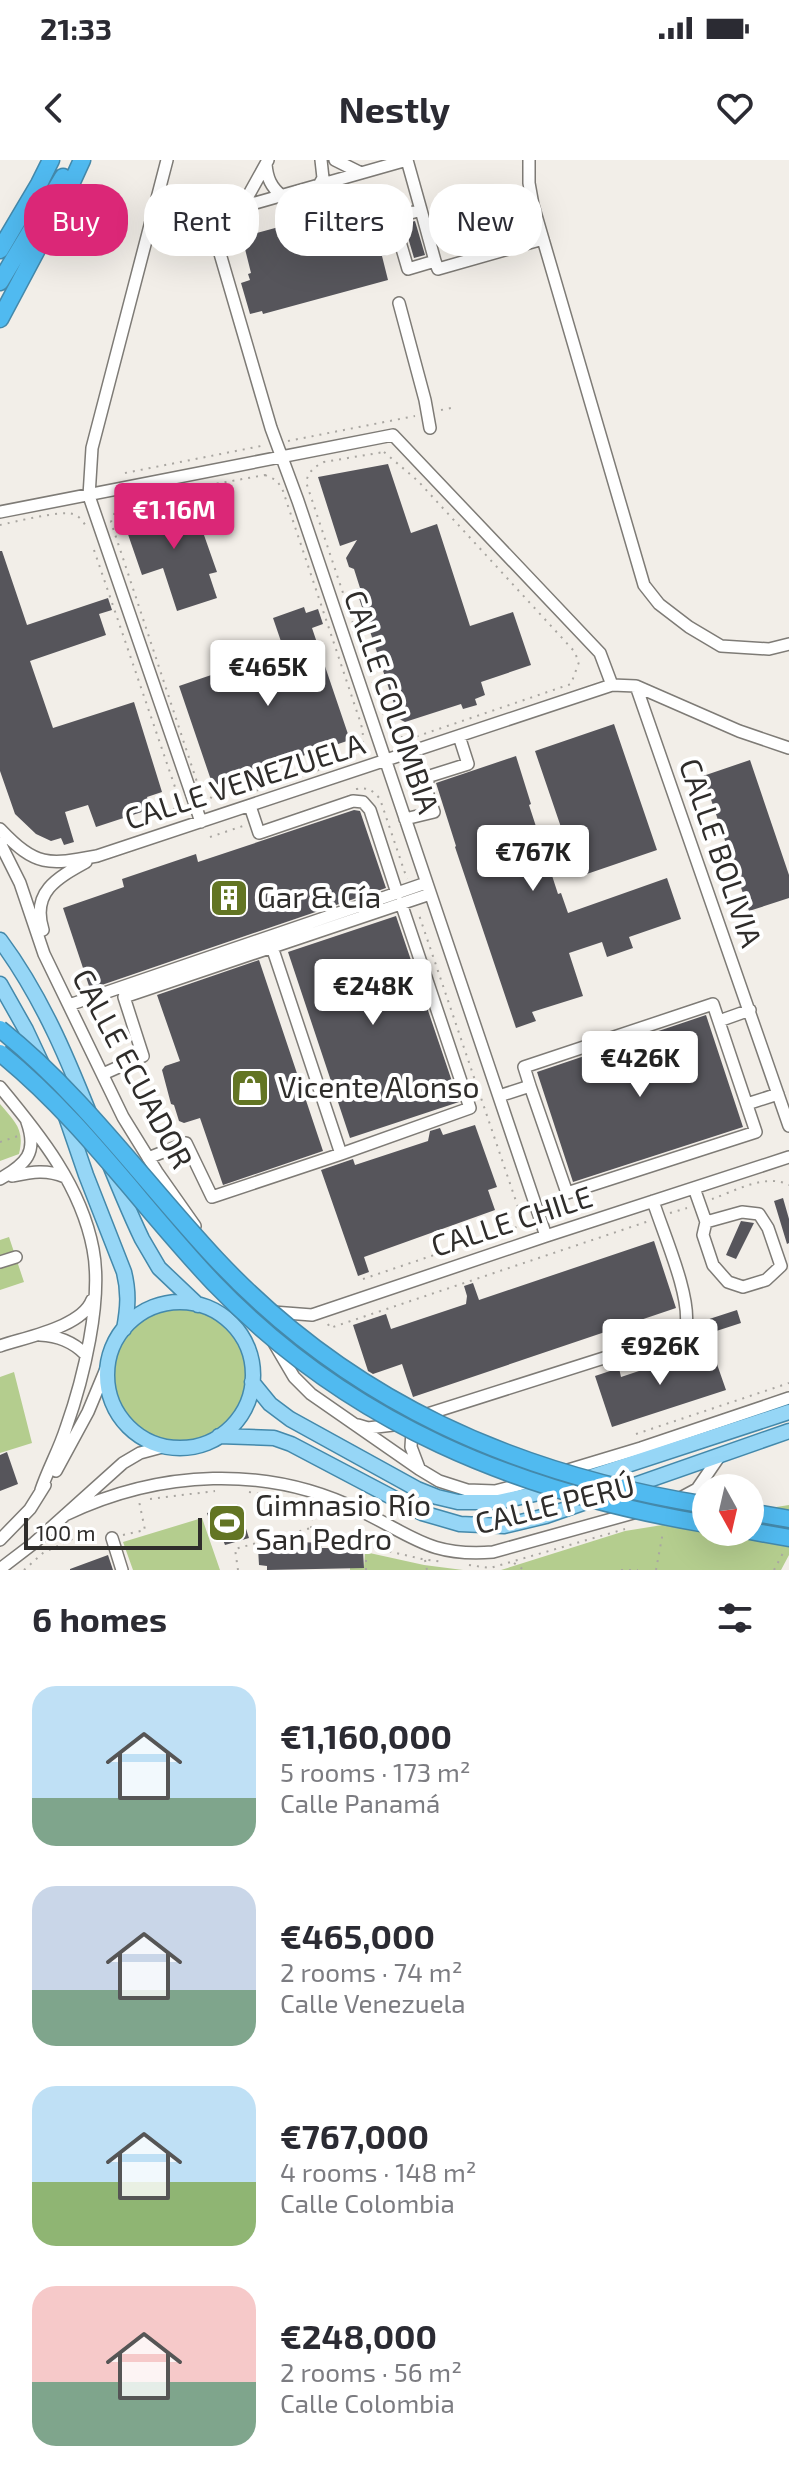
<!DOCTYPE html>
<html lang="en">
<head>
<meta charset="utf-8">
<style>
  body { margin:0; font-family:"Exo 2",sans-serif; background:#f2f2f3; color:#2b2b33; height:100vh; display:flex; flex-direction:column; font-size:30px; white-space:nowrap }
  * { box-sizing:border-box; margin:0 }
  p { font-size:26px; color:#7c7c81 }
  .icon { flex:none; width:44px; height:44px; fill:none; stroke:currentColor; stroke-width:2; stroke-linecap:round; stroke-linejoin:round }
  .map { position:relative; height:1410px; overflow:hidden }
  .drawer { display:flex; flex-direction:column; background:#fff; flex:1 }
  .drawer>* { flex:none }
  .top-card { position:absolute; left:24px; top:24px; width:742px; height:72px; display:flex; gap:16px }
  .needle { width:52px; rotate:172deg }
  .fabs { position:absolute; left:692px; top:1314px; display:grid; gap:16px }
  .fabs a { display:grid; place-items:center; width:72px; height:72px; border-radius:50%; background:#fff; box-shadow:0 8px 32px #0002; font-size:40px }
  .scale { position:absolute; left:24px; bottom:20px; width:178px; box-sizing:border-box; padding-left:8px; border:4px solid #2f2d2b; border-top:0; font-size:22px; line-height:28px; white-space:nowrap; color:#2f2d2b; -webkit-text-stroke:6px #fff; paint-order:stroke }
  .price { position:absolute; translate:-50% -68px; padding:0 18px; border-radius:8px; background:#fff; color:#222; font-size:26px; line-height:52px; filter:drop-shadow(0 2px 4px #0008) }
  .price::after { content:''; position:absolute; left:50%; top:48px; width:24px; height:18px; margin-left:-12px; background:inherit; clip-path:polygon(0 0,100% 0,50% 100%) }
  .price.active { background:#db2777; color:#fff }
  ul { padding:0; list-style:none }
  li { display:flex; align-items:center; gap:24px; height:200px; padding:0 32px }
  li span { display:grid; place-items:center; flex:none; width:224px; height:160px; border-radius:24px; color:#555 }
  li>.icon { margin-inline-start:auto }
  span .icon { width:96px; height:96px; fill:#fffc; stroke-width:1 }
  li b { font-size:34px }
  h2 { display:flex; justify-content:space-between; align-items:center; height:96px; padding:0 32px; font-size:34px }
  .chip { padding:0 28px; border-radius:32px; background:#fff; box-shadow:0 8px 32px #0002; font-size:28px; line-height:72px }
  .chip.active { background:#db2777; color:#fff }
  .status { display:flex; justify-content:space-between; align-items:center; height:56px; padding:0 40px; background:#fff; direction:ltr }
  .status svg { height:22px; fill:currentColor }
  header { display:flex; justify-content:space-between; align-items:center; height:104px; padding:0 32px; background:#fff; font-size:36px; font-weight:700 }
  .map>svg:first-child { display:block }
  .green { fill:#b4cd8e }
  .building { fill:#56555b }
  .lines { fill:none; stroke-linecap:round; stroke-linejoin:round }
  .minor-casing { stroke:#7e7b76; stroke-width:14 }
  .major-casing { stroke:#4489ab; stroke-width:17 }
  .highway-casing { stroke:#4489ab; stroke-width:19 }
  .path { stroke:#a9a6a1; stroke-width:2; stroke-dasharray:2 6; stroke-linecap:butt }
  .minor { stroke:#fff; stroke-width:11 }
  .major { stroke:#96d6f6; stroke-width:14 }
  .highway { stroke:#50baf0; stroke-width:16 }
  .highway-bridge-casing { stroke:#4489ab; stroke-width:19; stroke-linecap:butt }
  .highway-bridge { stroke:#50baf0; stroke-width:16 }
  .labels { text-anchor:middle; stroke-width:8; stroke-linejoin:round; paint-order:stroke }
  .street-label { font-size:30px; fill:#2f2d2b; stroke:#fff }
  .poi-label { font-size:30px; fill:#2f2d2b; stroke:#fff; text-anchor:start }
</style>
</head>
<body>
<div class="status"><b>21:33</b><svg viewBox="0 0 49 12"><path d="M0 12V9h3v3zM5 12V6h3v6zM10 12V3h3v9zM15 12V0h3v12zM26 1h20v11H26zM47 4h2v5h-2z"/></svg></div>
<header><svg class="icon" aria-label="back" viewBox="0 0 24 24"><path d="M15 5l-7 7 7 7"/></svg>Nestly<svg class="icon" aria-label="heart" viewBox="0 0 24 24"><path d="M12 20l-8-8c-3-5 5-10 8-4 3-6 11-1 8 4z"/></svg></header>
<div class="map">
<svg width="789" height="1410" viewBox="0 0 789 1410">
  <rect width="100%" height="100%" fill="#f2eee8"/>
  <path class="green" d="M0,944C15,962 25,969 19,994L0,1001Z
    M9,1077L24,1122L0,1130V1080Z
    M114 1215a66 66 0 1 1 132 0a66 66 0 1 1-132 0Z
    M14,1212L32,1283L0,1293V1217Z
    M789,1345V1395L781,1410H501L625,1371L706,1358V1372H750V1351Z
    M202,1358L220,1410H133L123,1382Z
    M365,1392L424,1405L463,1410H350V1408H364Z"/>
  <path class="building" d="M402,35L405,46L376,57L387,95L382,96L388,120L263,154L262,151L250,154L241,123L250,120L248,114L251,113L242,77L367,43L368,46Z
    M415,61L425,95L414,98L404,64Z
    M388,304L411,373L437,364L470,466L513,452L531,505L481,522L485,535L475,539L477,545L463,549L461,544L405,562L399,559L356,429L360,428L354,409L349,407L346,398L357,380L340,386L318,317Z
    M192,341L217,412L209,414L217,438L177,451L163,408L142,415L122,357L128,355L127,353Z
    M0,391H2L27,465L108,438L112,450L99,454L106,475L30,501L53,568L134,542L162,632L147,637L151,649L96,667L88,645L65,652L74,682L64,685L61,678L51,681L36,674L15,654L0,611Z
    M304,447L306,453L318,449L323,464L312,468L350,580L213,626L179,526L223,511L227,523L288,502L273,458Z
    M614,564L657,690L578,717L535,591Z
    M516,596L531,644L529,645L558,734L561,733L568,753L667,718L681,759L629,777L633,788L607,797L602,782L569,793L583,836L532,852L536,861L516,868L455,687L456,686L436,623Z
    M750,600L789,715V738L749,751L703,616Z
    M354,650L360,651L386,728L90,829L63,748L124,727L122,719L196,694L198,702Z
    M396,756L459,942L350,978L288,792Z
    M259,800L323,991L223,1025L200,958L184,963L179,961L174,945L171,944L162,910L165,906L180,901L157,835Z
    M706,855L743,967L573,1022L537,912Z
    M475,965L497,1027L488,1030L495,1050L364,1097L369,1112L358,1116L321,1010L353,999L355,1005L428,981L430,971L440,968L443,975Z
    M783,1038L789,1059V1083L787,1084L774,1041Z
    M741,1061L754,1063L736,1099L726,1095Z
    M654,1081L676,1148L413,1237L402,1204L373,1214L368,1211L353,1165L386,1154L391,1169L466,1144L467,1136L464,1126L473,1123L479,1140Z
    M737,1150L741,1163L704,1175L700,1162Z
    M711,1187L726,1230L612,1267L595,1216L619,1208L621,1217Z
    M7,1292L18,1324L0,1331V1295Z
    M238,1344L249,1378L225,1385L220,1372L214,1374L207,1353Z
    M300,1382L322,1383V1388H356V1391H363L364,1408L267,1410V1406L259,1405L258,1388H300Z
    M108,1395L113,1410H70V1409Z"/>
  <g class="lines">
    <defs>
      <path id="minor" d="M167,0L92,288L89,336L201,662
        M335,0L361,13
        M407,0L421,50
        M529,0V23L533,45L644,425L659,444L689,467L721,486L769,489L789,484
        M266,4C267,18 271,27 282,36
        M319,25L323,18L321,0
        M242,47L268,0
        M421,50L435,101L408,109L393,58Z
        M209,56L271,268L298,341L546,1076
        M150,66L167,68L407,0
        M435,101L438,109L543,79
        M399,143L425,240L430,268
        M0,352L393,275L600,493L612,525
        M636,526L789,966
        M250,646L259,673L353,641L363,642L370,650L397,733L426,723
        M405,659L434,652L425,626L430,616L468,604L459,576
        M0,669C36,707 48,705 97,696L612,525L636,526L739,571L789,588
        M0,683L20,723L44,794L123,957L157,1012L195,1066
        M43,770C31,732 57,718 86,702
        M272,787L341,994
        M69,845L397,733
        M719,861L750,850
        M103,914L143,896L124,837L430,734
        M0,927C40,975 81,1026 93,1089C103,1140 83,1220 66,1268C59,1290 48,1309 41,1330
        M499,936L530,926L524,907L713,844L756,972L567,1033L530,926
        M747,944L778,934
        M148,998L186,983L212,1037L341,994L470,948L401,743
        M12,1016C32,1012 46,1009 65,1017
        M0,1019C26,1004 38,993 27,962
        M694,1028L706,1062L703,1075L713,1105L728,1122L743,1127L766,1120L781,1106L768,1068L759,1054L742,1052L706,1062
        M0,1102L16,1097
        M273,1152L312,1155L546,1076L789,997
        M40,1175C58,1176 72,1181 85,1194
        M274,1183L294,1217L311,1234L419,1309L439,1321L467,1330L495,1331L515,1326L641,1288L789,1238
        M0,1186C26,1177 82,1167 92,1140
        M358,1265L368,1268L393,1265L673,1176L686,1166C691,1135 663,1073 653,1041
        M415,1268L412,1271L411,1287L419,1308
        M56,1311L88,1252L108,1204
        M65,1355C159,1310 267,1304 361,1351C413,1376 430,1397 493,1392L673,1342L697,1329L721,1294
        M112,1378L122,1410
        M0,1380L30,1349L45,1325
        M0,1409L34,1383L123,1303L140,1293L166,1286"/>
      <path id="major" d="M0,780C67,870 94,979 142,1079L159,1108L198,1145
        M0,824L26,870L64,951L86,1015L124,1112C129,1132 128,1148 124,1169
        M107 1215a73 73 0 1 1 146 0a73 73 0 1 1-146 0Z
        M252,1222L270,1244L290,1259L417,1329L437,1337L458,1342H498L548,1331L789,1252
        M219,1276L274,1278L291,1284L422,1353L460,1364L504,1366L546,1356L789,1271"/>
      <path id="highway" d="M0,90L39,24L51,0
        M0,122L63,17
        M0,159L66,35L82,0
        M750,1352L789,1359
        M750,1371L789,1378"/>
    </defs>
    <use href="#minor" class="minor-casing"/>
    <use href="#major" class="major-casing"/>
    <use href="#highway" class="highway-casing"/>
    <path class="path" d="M441,250L451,248
      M288,281L415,256
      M384,292L418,321L574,491L579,502L571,524L415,577H401L388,568L306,322C309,311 314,307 324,302Z
      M125,313L266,285
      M265,315L276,320L282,328L361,564C365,581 364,590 349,600L234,638C217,642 208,640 198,625L111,362L117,347L126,340Z
      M0,365C14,362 62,350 73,354C80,356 84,363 87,368
      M94,390L176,630C178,643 175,653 164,661
      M356,629C367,627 373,630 380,639L407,719
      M210,677L243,666
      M0,982L18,976
      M712,1039C735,1031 766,1013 789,1025
      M670,1053L687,1048
      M363,1119L517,1067L521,1056L418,752
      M328,1164L330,1168L649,1061
      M636,1274L789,1223
      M249,1332L298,1341
      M150,1339L215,1331
      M311,1368L314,1346
      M123,1375L145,1370L139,1341
      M713,1376L742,1382
      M425,1400L427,1410
      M514,1403L524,1410
      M469,1405L490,1408L625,1369
      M24,1410L43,1393L81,1375L101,1377
      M238,1410L235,1389L311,1368L365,1385
      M366,1410V1386L422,1399L443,1402
      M621,1410H638
      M656,1410L663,1372
      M774,1410L783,1393"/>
    <use href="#minor" class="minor"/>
    <use href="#major" class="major"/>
    <use href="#highway" class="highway"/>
    <defs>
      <path id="highway-bridge" d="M0,869C83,935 144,1022 216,1099C350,1242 515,1314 706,1345
        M0,893C82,959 142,1047 214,1123C349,1264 518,1332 706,1364"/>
    </defs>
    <use href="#highway-bridge" class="highway-bridge-casing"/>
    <use href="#highway-bridge" class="highway-bridge"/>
  </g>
  <defs>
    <symbol id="building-square" viewBox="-11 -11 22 22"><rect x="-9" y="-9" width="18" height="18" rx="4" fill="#637524" stroke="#fff"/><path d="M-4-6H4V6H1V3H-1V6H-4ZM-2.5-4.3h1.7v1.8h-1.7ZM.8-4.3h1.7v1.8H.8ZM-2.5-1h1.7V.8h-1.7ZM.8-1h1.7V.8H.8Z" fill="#fff"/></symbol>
    <symbol id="shop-square" viewBox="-11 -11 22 22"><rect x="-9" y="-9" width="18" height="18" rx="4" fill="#637524" stroke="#fff"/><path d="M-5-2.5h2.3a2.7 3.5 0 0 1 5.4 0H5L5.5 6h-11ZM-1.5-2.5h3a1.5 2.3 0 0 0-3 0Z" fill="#fff"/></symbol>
    <symbol id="stadium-square" viewBox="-11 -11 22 22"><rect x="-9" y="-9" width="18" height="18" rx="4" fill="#637524" stroke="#fff"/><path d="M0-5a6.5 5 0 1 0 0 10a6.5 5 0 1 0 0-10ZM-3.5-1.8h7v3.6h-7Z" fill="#fff"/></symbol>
  </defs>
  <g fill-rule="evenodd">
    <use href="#building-square" x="207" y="716" width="44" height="44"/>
    <use href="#shop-square" x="228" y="906" width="44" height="44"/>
    <use href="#stadium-square" x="205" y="1341" width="44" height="44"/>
  </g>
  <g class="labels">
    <g class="street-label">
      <text transform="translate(391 542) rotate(71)" y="10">CALLE COLOMBIA</text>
      <text transform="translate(245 622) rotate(-18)" y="10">CALLE VENEZUELA</text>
      <text transform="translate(720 693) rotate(71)" y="10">CALLE BOLIVIA</text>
      <text transform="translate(132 909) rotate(62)" y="10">CALLE ECUADOR</text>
      <text transform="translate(512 1062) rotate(-18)" y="10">CALLE CHILE</text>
      <text transform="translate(555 1345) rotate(-14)" y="10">CALLE PERÚ</text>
    </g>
    <g class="poi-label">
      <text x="257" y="748">Gar &amp; Cía</text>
      <text x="278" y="938">Vicente Alonso</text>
      <text x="255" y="1356">Gimnasio Río<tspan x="255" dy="34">San Pedro</tspan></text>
    </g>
  </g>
</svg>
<div class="fabs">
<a><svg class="needle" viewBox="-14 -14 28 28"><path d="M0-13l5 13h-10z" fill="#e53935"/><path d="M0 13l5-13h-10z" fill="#7c7c81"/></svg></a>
</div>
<div class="scale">100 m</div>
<b class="price active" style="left:174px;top:391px">€1.16M</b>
<b class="price" style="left:268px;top:548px">€465K</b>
<b class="price" style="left:533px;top:733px">€767K</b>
<b class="price" style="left:373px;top:867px">€248K</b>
<b class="price" style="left:640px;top:939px">€426K</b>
<b class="price" style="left:660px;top:1227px">€926K</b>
<div class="top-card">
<a class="chip active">Buy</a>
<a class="chip">Rent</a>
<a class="chip">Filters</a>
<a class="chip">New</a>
</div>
</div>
<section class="drawer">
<h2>6 homes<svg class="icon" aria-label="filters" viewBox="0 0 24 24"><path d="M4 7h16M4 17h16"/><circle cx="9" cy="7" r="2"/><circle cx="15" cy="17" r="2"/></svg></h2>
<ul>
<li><span style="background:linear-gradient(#bfe0f5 70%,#7fa58c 0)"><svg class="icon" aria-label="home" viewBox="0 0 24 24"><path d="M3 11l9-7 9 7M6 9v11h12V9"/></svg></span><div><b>€1,160,000</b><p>5 rooms · 173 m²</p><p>Calle Panamá</p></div></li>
<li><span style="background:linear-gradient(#c9d6e8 65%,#7fa58c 0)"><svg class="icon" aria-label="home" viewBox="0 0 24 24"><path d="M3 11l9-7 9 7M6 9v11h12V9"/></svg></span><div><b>€465,000</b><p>2 rooms · 74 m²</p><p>Calle Venezuela</p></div></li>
<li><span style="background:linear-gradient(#bfe0f5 60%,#8fb573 0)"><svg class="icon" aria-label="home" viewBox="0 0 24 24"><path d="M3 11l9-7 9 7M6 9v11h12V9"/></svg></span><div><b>€767,000</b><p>4 rooms · 148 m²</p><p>Calle Colombia</p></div></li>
<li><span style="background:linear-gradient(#f6c9c9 60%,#7fa58c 0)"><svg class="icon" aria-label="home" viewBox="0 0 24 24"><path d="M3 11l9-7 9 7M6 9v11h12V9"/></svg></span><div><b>€248,000</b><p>2 rooms · 56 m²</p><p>Calle Colombia</p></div></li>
</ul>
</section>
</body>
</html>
